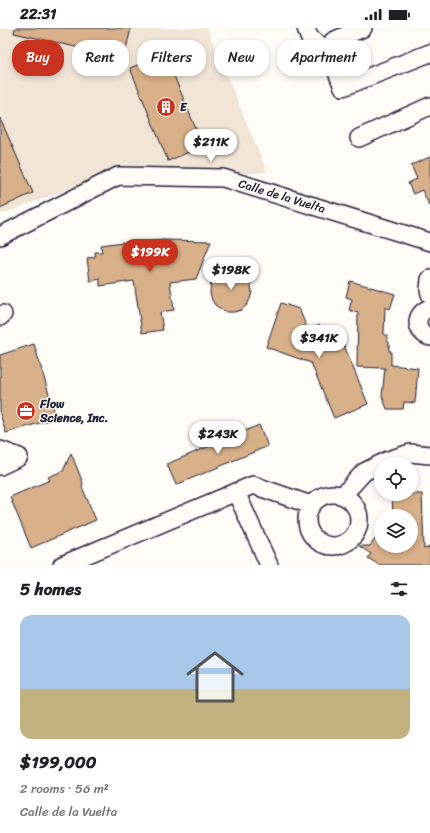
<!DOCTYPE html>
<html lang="en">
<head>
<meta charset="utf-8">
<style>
  body { margin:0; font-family:Sriracha,sans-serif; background:#f2f2f2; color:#202124; height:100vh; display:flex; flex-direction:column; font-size:15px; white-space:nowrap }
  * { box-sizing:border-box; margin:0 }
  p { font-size:13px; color:#757577 }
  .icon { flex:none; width:22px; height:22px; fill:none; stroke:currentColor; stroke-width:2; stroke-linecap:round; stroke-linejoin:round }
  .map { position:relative; height:537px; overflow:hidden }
  .sheet { display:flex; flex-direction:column; background:#fff; flex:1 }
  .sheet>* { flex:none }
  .top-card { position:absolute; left:12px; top:12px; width:406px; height:36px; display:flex; gap:8px }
  .controls { position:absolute; left:374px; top:429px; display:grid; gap:8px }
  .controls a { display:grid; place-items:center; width:44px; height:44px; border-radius:50%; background:#fff; box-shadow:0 2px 6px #0003; font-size:20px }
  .price { position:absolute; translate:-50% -34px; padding:0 9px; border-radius:14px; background:#fff; color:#222; font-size:13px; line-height:26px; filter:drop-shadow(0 1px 2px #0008) }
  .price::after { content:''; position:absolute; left:50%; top:24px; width:12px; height:9px; margin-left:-6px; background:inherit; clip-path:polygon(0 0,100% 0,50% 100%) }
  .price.current { background:#c8321e; color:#fff }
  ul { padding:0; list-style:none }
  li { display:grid; align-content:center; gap:8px; height:212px; padding:0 20px }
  li span { display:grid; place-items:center; height:124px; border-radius:12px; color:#555 }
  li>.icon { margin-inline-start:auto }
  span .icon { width:72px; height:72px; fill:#fffc; stroke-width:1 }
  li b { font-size:17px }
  h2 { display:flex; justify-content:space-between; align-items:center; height:48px; padding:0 20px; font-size:17px }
  .tag { padding:0 14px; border-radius:16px; background:#fff; box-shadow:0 2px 6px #0003; font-size:14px; line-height:36px }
  .tag.current { background:#c8321e; color:#fff }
  .status { display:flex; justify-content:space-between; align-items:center; height:28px; padding:0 20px; background:#fff; direction:ltr }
  .status svg { height:11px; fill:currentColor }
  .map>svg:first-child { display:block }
  .built { fill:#f2e5d6 }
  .building { fill:#d8b089; stroke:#22223b }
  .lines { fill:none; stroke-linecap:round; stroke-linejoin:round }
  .minor-casing { stroke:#22223b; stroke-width:20 }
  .minor { stroke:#fdfcf7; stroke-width:17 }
  .labels { text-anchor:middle; stroke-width:3; stroke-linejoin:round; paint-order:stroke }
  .poi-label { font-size:12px; font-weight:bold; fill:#22223b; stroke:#fdfcf7; text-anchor:start }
  .street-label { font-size:12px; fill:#22223b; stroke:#fdfcf7 }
</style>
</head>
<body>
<div class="status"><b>22:31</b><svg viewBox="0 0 49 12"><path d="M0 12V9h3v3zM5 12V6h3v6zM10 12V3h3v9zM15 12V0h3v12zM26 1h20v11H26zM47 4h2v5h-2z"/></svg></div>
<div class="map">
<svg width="430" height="537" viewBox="0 0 430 537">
  <rect width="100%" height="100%" fill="#fdfcf7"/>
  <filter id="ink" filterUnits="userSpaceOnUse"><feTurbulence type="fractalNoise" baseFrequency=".025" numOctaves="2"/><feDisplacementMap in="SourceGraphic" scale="8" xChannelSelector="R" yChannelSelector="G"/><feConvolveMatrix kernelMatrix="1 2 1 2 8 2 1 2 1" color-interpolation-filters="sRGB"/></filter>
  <g filter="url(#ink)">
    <path class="built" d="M0,0H207L267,144L82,156L0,187Z"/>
    <path class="building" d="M15,0H131L124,30L14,5Z
      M165,26L203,118L168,133L130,40Z
      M0,90L33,165L0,180Z
      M430,129V179L422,162L413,166L408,155L417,151L411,137Z
      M163,212L211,213L196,251L170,254L174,282L160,284L163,302L142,305L134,253L100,258V251L90,253L87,230L95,229V224H102L101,217L123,214L124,221L147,217L146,214Z
      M229,242L236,243L243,246L248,251L251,257L252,264L250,271L247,277L241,282L234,284H227L221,281L215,277L212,272L210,265L211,251L223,244Z
      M350,253L395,266L390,281L385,279L384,307H387V313L389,314V323H391V337L418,340L415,375L404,374L403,381H387L382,368L385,340L357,339L358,285L349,282L352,271L346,269Z
      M281,275L299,281L308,302L320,297L324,306L337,300L368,376L334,390L311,335L266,319Z
      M34,316L56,390L6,405L0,386V327Z
      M259,397L268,418L176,457L167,436Z
      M71,425L83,455L82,459L96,492L31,520L10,469L50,452L48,449L63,443Z
      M392,466H422L424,521L430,519V537H379L368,530L371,526L359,518H370L381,503V518H411V488H393Z"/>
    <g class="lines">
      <defs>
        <path id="minor" d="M306,0L309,9L329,24
          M363,0L333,13L329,24L343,59L430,25
          M359,110L430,78
          M0,208L118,148L223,150L430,214
          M430,251L429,261L430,266
          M430,280C414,285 414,304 430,309
          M0,289L3,286
          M0,422L19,429
          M0,438L19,429
          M236,464L269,537
          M307 492a26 26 0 1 1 52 0a26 26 0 1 1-52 0Z
          M343,467L364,444L388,432L410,425L430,427
          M62,537L253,457L311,477"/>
      </defs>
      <use href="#minor" class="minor-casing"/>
      <use href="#minor" class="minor"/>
    </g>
  </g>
  <defs>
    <symbol id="building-disc" viewBox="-11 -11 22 22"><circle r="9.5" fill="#c8321e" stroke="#fdfcf7"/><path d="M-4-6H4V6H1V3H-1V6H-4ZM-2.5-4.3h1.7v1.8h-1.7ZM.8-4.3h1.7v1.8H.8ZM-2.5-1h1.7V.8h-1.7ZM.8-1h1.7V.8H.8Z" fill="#fff"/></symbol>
    <symbol id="office-disc" viewBox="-11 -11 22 22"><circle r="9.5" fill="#c8321e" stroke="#fdfcf7"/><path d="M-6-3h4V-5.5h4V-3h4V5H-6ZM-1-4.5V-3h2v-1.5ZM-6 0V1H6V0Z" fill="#fff"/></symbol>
  </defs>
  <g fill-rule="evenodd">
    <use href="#building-disc" x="155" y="68" width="22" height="22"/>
    <use href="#office-disc" x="15" y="372" width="22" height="22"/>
  </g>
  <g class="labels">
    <g class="poi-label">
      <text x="180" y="83">E</text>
      <text x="40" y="380">Flow<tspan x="40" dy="14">Science, Inc.</tspan></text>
    </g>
    <g class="street-label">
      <text transform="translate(282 168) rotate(17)" y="4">Calle de la Vuelta</text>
    </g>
  </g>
</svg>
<div class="controls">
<a><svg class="icon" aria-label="locate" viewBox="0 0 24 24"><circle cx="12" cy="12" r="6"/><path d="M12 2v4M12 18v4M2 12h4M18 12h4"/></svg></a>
<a><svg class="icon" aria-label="layers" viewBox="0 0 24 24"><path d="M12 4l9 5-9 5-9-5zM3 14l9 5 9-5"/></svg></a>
</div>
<b class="price" style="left:211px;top:135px">$211K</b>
<b class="price current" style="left:150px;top:245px">$199K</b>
<b class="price" style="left:231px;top:263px">$198K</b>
<b class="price" style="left:319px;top:331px">$341K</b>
<b class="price" style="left:218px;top:427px">$243K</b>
<div class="top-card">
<a class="tag current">Buy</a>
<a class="tag">Rent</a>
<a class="tag">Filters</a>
<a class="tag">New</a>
<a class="tag">Apartment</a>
</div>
</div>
<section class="sheet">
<h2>5 homes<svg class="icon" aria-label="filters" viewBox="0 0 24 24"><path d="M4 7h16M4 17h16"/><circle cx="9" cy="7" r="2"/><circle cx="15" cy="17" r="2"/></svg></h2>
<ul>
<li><span style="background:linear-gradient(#a9c7e8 60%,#c2b280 0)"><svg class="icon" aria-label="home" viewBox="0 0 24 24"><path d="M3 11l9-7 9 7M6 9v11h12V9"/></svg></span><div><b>$199,000</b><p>2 rooms · 56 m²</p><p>Calle de la Vuelta</p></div></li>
</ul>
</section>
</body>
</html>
